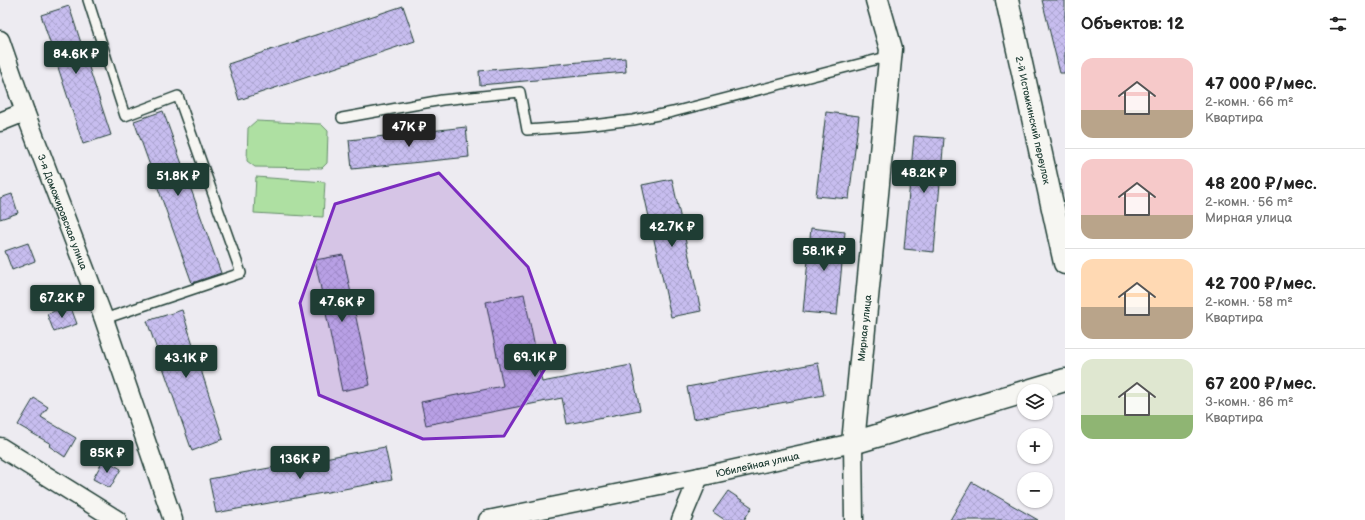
<!DOCTYPE html>
<html lang="ru">
<head>
<meta charset="utf-8">
<style>
  body { margin:0; font-family:"Balsamiq Sans",sans-serif; background:#f2f2f2; color:#222; height:100vh; display:flex; flex-direction:column; font-size:15px; white-space:nowrap }
  * { box-sizing:border-box; margin:0 }
  p { font-size:13px; color:#767676 }
  .icon { flex:none; width:22px; height:22px; fill:none; stroke:currentColor; stroke-width:2; stroke-linecap:round; stroke-linejoin:round }
  .map { position:relative; flex:1; overflow:hidden }
  .panel { display:flex; flex-direction:column; background:#fff; width:300px }
  .panel>* { flex:none }
  .buttons { position:absolute; left:1017px; top:384px; display:grid; gap:8px }
  .buttons a { display:grid; place-items:center; width:36px; height:36px; border-radius:50%; background:#fff; box-shadow:0 1px 3px #0004; font-size:20px }
  .price { position:absolute; translate:-50% -34px; padding:0 9px; border-radius:4px; background:#1f3d34; color:#fff; font-size:13px; line-height:26px; filter:drop-shadow(0 1px 2px #0008) }
  .price::after { content:''; position:absolute; left:50%; top:24px; width:12px; height:9px; margin-left:-6px; background:inherit; clip-path:polygon(0 0,100% 0,50% 100%) }
  .price.on { background:#222; color:#fff }
  ul { padding:0; list-style:none }
  li { display:flex; align-items:center; gap:12px; height:100px; padding:0 16px }
  li+li { border-top:1px solid #e0e0e0 }
  li span { display:grid; place-items:center; flex:none; width:112px; height:80px; border-radius:12px; color:#555 }
  li>.icon { margin-inline-start:auto }
  span .icon { width:48px; height:48px; fill:#fffc; stroke-width:1 }
  li b { font-size:17px }
  h2 { display:flex; justify-content:space-between; align-items:center; height:48px; padding:0 16px; font-size:17px }
  main { display:flex; flex:1; min-height:0 }
  .map>svg:first-child { display:block }
  .garden { fill:#aee0a2; stroke:#668e6b }
  .building { fill:url(#building-cross-hatch); stroke:#1f3d34 }
  .lines { fill:none; stroke-linecap:round; stroke-linejoin:round }
  .service-casing { stroke:#1f3d34; stroke-width:12 }
  .minor-casing { stroke:#1f3d34; stroke-width:21 }
  .tertiary-casing { stroke:#1f3d34; stroke-width:25 }
  .service { stroke:#f6f6f2; stroke-width:9 }
  .minor { stroke:#f6f6f2; stroke-width:18 }
  .tertiary { stroke:#f6f6f2; stroke-width:22 }
  .marked { fill:#7b2cbf; fill-opacity:0.2; stroke:#7b2cbf; stroke-width:3; stroke-linejoin:round }
  .labels { text-anchor:middle; stroke-width:3; stroke-linejoin:round; paint-order:stroke }
  .street-label { font-size:10px; fill:#1f3d34; stroke:#f6f6f2 }
</style>
</head>
<body>
<main>
<div class="map">
<svg width="1065" height="520" viewBox="0 0 1065 520">
  <defs>
    <pattern id="building-cross-hatch" width="8" height="8" patternUnits="userSpaceOnUse"><rect width="8" height="8" fill="#c7bdef"/><path d="M0 0l8 8M0 8l8-8" fill="none" stroke="#aaa3ce"/></pattern>
  </defs>
  <rect width="100%" height="100%" fill="#edebf1"/>
  <filter id="ink" filterUnits="userSpaceOnUse"><feTurbulence type="fractalNoise" baseFrequency=".025" numOctaves="2"/><feDisplacementMap in="SourceGraphic" scale="8" xChannelSelector="R" yChannelSelector="G"/><feConvolveMatrix kernelMatrix="1 2 1 2 8 2 1 2 1" color-interpolation-filters="sRGB"/></filter>
  <g filter="url(#ink)">
    <path class="garden" d="M256,121L321,124L328,131L327,163L322,168L255,167L247,161L248,128Z
      M256,177L325,182L323,217L254,213Z"/>
    <path class="building" d="M1042,0H1065V73H1060Z
      M69,6L111,135L83,144L41,15Z
      M403,6L415,41L239,100L228,64Z
      M625,58L626,72L480,85L479,71Z
      M163,111L221,273L192,283L134,121Z
      M826,112L859,116L849,199L816,196Z
      M466,127L469,157L352,169L349,140Z
      M914,136L944,138L934,252L904,249Z
      M672,179L701,311L671,317L642,185Z
      M12,194L18,213L0,219V198Z
      M811,228L845,232L837,315L803,312Z
      M28,243L35,261L12,270L5,251Z
      M343,255L370,385L342,391L315,260Z
      M524,294L542,382L631,365L640,410L567,424L562,398L426,425L421,402L503,386L486,302Z
      M70,305L77,324L54,332L47,314Z
      M182,310L223,439L192,451L147,321Z
      M818,363L824,395L693,419L687,387Z
      M34,398L48,407L41,417L76,438L65,457L49,446L51,444L18,425Z
      M385,447L392,480L216,513L209,479Z
      M104,459L121,469L110,488L93,479Z
      M972,482L1038,520H950Z
      M728,491L752,507L744,520H725L713,512Z"/>
    <g class="lines">
      <defs>
        <path id="service" d="M88,0L125,116L178,96L241,273L104,319
          M342,118L442,100L520,92L527,130L584,126L633,120L673,112L890,56"/>
        <g id="minor">
          <path id="s1" d="M0,40L25,112L104,319L173,520"/>
          <path d="M0,122L25,112"/>
          <path d="M0,447L117,520"/>
          <path id="s2" d="M488,520L699,477L853,443L854,520"/>
          <path d="M681,520L699,477"/>
        </g>
        <g id="tertiary">
          <path d="M877,0L891,49L853,443L1024,392"/>
          <path id="s3" d="M1007,0L1065,263"/>
          <path d="M1028,391L1065,380"/>
        </g>
      </defs>
      <use href="#service" class="service-casing"/>
      <use href="#minor" class="minor-casing"/>
      <use href="#tertiary" class="tertiary-casing"/>
      <use href="#service" class="service"/>
      <use href="#minor" class="minor"/>
      <use href="#tertiary" class="tertiary"/>
    </g>
  </g>
  <path class="marked" d="M439,173L528,267L557,349L504,436L423,439L319,395L300,303L335,204Z"/>
  <g class="labels">
    <g class="street-label">
      <text dy="4" stroke="none"><textPath href="#s3" startOffset="123">2-й Истомкинский переулок</textPath></text>
      <text dy="4" stroke="none"><textPath href="#s1" startOffset="183">3-я Доможировская улица</textPath></text>
      <text transform="translate(864 328) rotate(-84)" y="4">Мирная улица</text>
      <text dy="4" stroke="none"><textPath href="#s2" startOffset="275">Юбилейная улица</textPath></text>
    </g>
  </g>
</svg>
<div class="buttons">
<a><svg class="icon" aria-label="layers" viewBox="0 0 24 24"><path d="M12 4l9 5-9 5-9-5zM3 14l9 5 9-5"/></svg></a>
<a>+</a>
<a>−</a>
</div>
<b class="price" style="left:76px;top:75px">84.6K ₽</b>
<b class="price on" style="left:409px;top:148px">47K ₽</b>
<b class="price" style="left:924px;top:194px">48.2K ₽</b>
<b class="price" style="left:178px;top:197px">51.8K ₽</b>
<b class="price" style="left:672px;top:248px">42.7K ₽</b>
<b class="price" style="left:824px;top:272px">58.1K ₽</b>
<b class="price" style="left:62px;top:319px">67.2K ₽</b>
<b class="price" style="left:342px;top:323px">47.6K ₽</b>
<b class="price" style="left:535px;top:378px">69.1K ₽</b>
<b class="price" style="left:186px;top:379px">43.1K ₽</b>
<b class="price" style="left:107px;top:474px">85K ₽</b>
<b class="price" style="left:300px;top:480px">136K ₽</b>
</div>
<section class="panel">
<h2>Объектов: 12<svg class="icon" aria-label="filters" viewBox="0 0 24 24"><path d="M4 7h16M4 17h16"/><circle cx="9" cy="7" r="2"/><circle cx="15" cy="17" r="2"/></svg></h2>
<ul>
<li><span style="background:linear-gradient(#f6c9c9 65%,#b9a48a 0)"><svg class="icon" aria-label="home" viewBox="0 0 24 24"><path d="M3 11l9-7 9 7M6 9v11h12V9"/></svg></span><div><b>47 000 ₽/мес.</b><p>2-комн. · 66 m²</p><p>Квартира</p></div></li>
<li><span style="background:linear-gradient(#f6c9c9 70%,#b9a48a 0)"><svg class="icon" aria-label="home" viewBox="0 0 24 24"><path d="M3 11l9-7 9 7M6 9v11h12V9"/></svg></span><div><b>48 200 ₽/мес.</b><p>2-комн. · 56 m²</p><p>Мирная улица</p></div></li>
<li><span style="background:linear-gradient(#ffd9b3 60%,#b9a48a 0)"><svg class="icon" aria-label="home" viewBox="0 0 24 24"><path d="M3 11l9-7 9 7M6 9v11h12V9"/></svg></span><div><b>42 700 ₽/мес.</b><p>2-комн. · 58 m²</p><p>Квартира</p></div></li>
<li><span style="background:linear-gradient(#dfe7d0 70%,#8fb573 0)"><svg class="icon" aria-label="home" viewBox="0 0 24 24"><path d="M3 11l9-7 9 7M6 9v11h12V9"/></svg></span><div><b>67 200 ₽/мес.</b><p>3-комн. · 86 m²</p><p>Квартира</p></div></li>
</ul>
</section>
</main>
</body>
</html>
